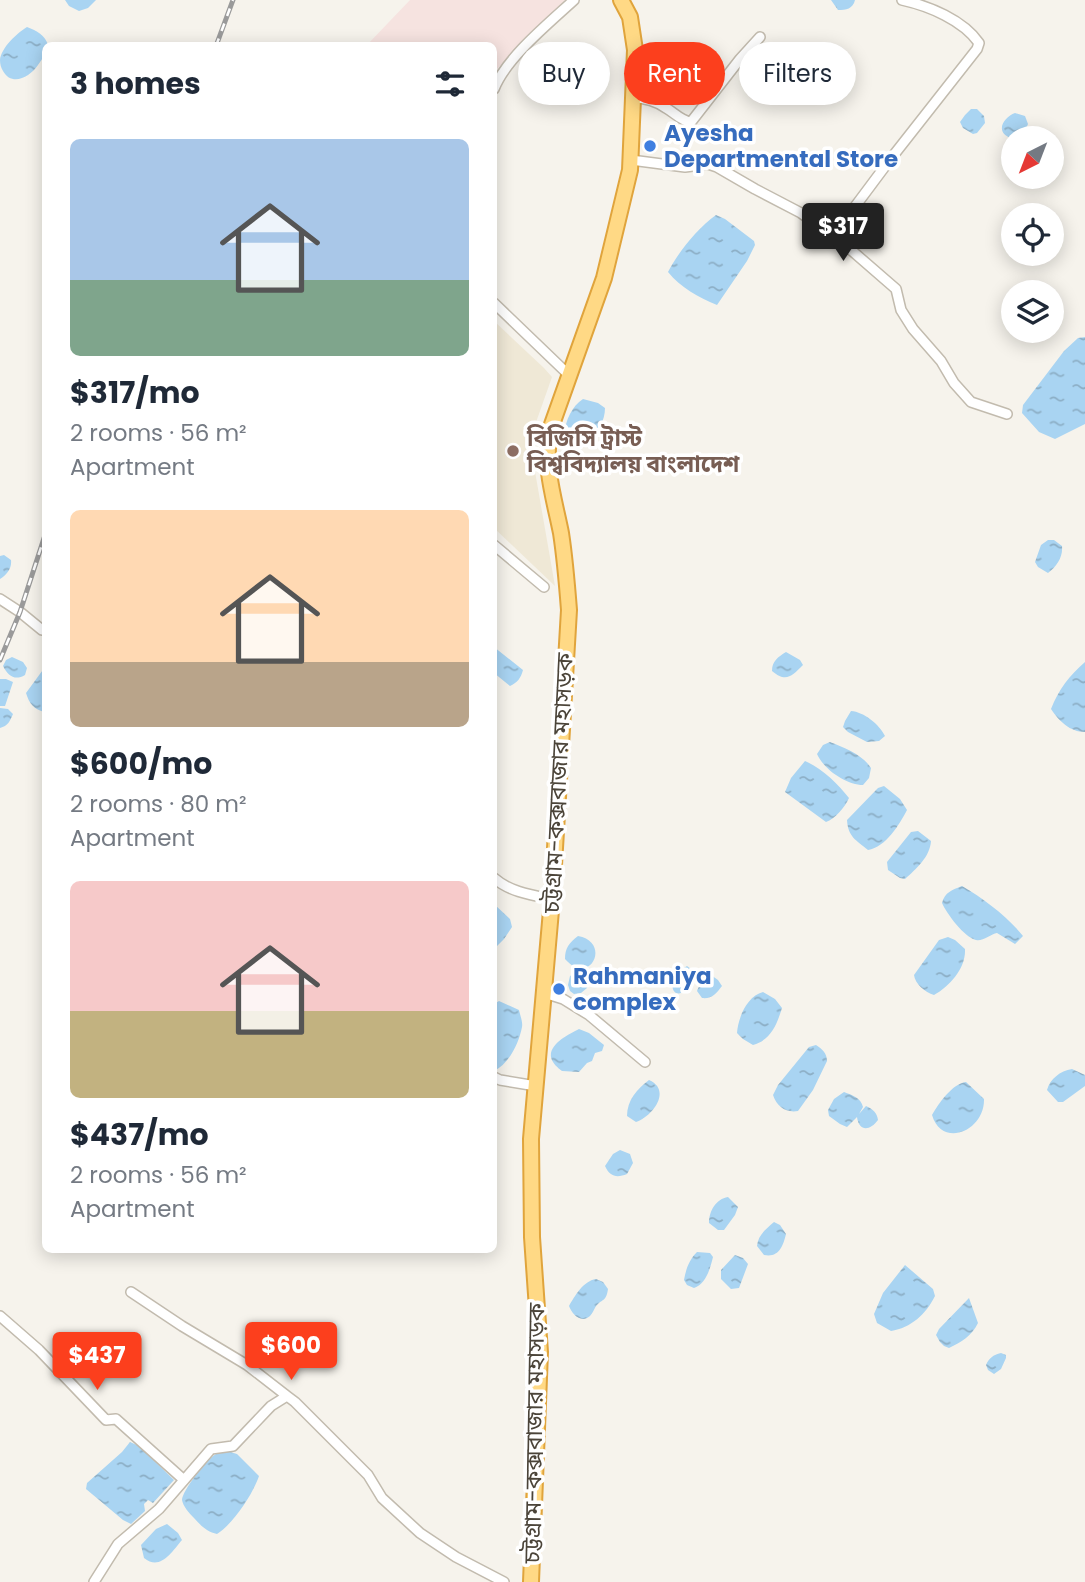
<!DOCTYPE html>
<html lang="en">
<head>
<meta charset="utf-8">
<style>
  body { margin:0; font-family:Poppins,"Noto Sans Bengali",sans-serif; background:#f2f2f3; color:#1f2937; height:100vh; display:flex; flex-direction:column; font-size:26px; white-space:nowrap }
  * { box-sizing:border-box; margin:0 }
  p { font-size:23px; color:#747a83 }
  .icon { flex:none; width:38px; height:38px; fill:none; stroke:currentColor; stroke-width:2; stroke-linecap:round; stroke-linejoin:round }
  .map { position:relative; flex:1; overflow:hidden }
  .panel { position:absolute; left:42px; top:42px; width:455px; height:1211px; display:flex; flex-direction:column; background:#fff; border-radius:10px; box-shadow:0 4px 18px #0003 }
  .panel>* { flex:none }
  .guide { position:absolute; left:518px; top:42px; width:462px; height:63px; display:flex; gap:14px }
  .needle { width:46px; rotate:222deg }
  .tools { position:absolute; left:1001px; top:126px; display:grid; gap:14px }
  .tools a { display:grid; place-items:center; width:63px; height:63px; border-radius:50%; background:#fff; box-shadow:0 4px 18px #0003; font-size:35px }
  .price { position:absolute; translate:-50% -60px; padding:0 16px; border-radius:7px; background:#fc3f1d; color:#fff; font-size:23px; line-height:46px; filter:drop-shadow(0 2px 4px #0008) }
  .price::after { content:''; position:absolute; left:50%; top:42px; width:21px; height:16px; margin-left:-10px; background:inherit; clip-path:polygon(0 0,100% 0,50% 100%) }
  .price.current { background:#222; color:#fff }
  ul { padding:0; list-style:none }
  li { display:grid; align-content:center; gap:14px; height:371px; padding:0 28px }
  li span { display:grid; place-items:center; height:217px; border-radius:10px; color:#555 }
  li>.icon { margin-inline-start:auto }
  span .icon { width:126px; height:126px; fill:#fffc; stroke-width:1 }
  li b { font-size:30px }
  h2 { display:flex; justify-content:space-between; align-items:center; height:84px; padding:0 28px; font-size:30px }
  .tag { padding:0 24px; border-radius:32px; background:#fff; box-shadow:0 4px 18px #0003; font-size:24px; line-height:63px }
  .tag.current { background:#fc3f1d; color:#fff }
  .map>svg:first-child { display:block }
  .education { fill:#efe8d6 }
  .medical { fill:#f6e3e0 }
  .water { fill:url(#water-ripples) }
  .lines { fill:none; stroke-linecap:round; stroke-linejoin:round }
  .minor-casing { stroke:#c2bbae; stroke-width:12 }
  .trunk-casing { stroke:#e0a43c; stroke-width:18 }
  .minor { stroke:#fff; stroke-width:9 }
  .trunk { stroke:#ffd985; stroke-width:14 }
  .rail-casing { stroke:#9a9a9a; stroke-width:5 }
  .rail { stroke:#fff; stroke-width:2.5; stroke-dasharray:8; stroke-linecap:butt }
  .shop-dot { fill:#3f7fe0; stroke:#fff; stroke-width:2.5 }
  .education-dot { fill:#8d6e63; stroke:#fff; stroke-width:2.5 }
  .labels { text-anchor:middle; stroke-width:7; stroke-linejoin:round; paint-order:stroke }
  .shop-label { font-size:23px; font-weight:bold; fill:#366cbe; stroke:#fff; text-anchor:start }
  .education-label { font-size:23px; font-weight:bold; fill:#785e54; stroke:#fff; text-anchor:start }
  .street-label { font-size:23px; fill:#4b4439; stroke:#fff }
</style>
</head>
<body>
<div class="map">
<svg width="1085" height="1582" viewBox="0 0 1085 1582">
  <defs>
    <pattern id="water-ripples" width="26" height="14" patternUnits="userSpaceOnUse" patternTransform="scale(1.75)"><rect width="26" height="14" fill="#a9d4f2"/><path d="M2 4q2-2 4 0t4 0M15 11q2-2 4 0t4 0" fill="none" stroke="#8caec5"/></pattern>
  </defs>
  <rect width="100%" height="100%" fill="#f6f3ec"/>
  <path class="education" d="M494,321L544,368L552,377L534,428L532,442L533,460L555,586L494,528Z"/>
  <path class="medical" d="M410,0H565L494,72V46H366Z"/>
  <path class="water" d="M65,0H96L88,8L79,11L69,6Z
    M831,0H855C853,9 846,10 838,10Z
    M27,27C37,31 45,35 48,45L46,46C46,54 43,58 38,65C30,77 12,87 3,71C1,68 0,64 0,60C1,48 17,33 27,27Z
    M971,109H977L984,116L985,123L977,133L973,134L963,128L960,122L965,115Z
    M1015,113L1025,116L1028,124L1022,138C1019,138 1012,138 1011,138C994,132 1004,117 1015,113Z
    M716,215L725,219L754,241L755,245L747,261L717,305C698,297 681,288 668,272C679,251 697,229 716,215Z
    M1085,337V424L1055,439L1039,432L1022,413L1023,405L1064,351L1078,338Z
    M583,399L598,403L605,408C605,421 598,431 590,440C579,442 573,442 565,433C565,421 572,406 583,399Z
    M1048,540H1054L1062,546C1063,557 1057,566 1048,573L1038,567L1035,562L1041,545Z
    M4,555L11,560C12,568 7,575 0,579V556Z
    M494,647L523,670C521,678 517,683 510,686L494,673Z
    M786,652L800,660L803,665C792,676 786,683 772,671C772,661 778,657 786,652Z
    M12,657L23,662L27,668L25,675C15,681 8,676 3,666L6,660Z
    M1085,662V732C1070,732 1059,721 1051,709C1059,689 1069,676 1085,662Z
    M45,667V712C34,710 29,703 26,693Z
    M0,679H6L13,682L5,706H0Z
    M0,708L8,709L13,714C10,721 8,726 0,728Z
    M851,711C864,712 879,724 885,736L879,741L867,742L848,732L843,727L845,721Z
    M830,742C845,748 863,755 871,768L869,778L863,785C847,785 824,770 817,754L823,745Z
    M805,761C822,768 838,784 849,798C845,807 835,819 826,822L785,792L791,778Z
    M884,786L900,799L907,810C899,825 886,847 868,850C856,840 848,837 847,820L878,788Z
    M918,831L931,841C930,857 916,869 905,879L900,878L888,870L887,862L911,832Z
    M962,886C984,899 1007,916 1023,936L1015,944L997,933C991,934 982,942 976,940C964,937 947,914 942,903C945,892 952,890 962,886Z
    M494,904L510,919L512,927L504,939L494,949Z
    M578,936C612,942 590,988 565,959C565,948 569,943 578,936Z
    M948,937L955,940L965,949C966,968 950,986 934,995C925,992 915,984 914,975L939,940Z
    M687,966L695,972L696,976C693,981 689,988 685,991C671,1001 665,978 687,966Z
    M581,970L592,977L587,988L581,993L574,994L570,991L568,985L570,976Z
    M711,975L718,980L722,986C716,994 712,999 702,998L697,991C700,983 704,979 711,975Z
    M763,992L775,999L782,1008C777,1024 771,1040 753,1045L743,1039L737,1033C738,1018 747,996 763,992Z
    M499,1001L519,1010C520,1015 523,1022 522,1027C519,1043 509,1064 494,1071V1004Z
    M579,1029L589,1033L604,1045L602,1051L595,1053L592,1061L587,1063L579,1072L562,1071C558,1068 552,1063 551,1057C549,1044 569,1034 579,1029Z
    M816,1045C822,1049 827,1053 827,1061L813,1090L798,1111C786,1113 777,1107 773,1095L778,1085L809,1047Z
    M1072,1069L1085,1075V1086L1063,1102H1058L1047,1090C1050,1079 1060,1071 1072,1069Z
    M649,1080C672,1090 653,1116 636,1122L627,1116C627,1100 637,1089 649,1080Z
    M966,1082L984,1099C985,1131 942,1149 932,1115C939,1103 952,1084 966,1082Z
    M844,1092C852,1095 861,1098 863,1107L859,1114L866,1106C873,1109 877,1113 878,1120C870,1131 859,1132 857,1117L847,1127L840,1124L829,1116L828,1110L834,1099Z
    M620,1150L630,1154L633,1163L627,1174C617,1178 610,1177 605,1166L613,1154Z
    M728,1197L738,1207L735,1215L724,1230H718L709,1223C709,1211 716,1199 728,1197Z
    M774,1222L780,1225L786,1234C783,1246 779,1258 764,1255L757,1246C758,1235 766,1229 774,1222Z
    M697,1252L710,1253L713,1257C710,1269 706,1284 694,1288L687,1285L684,1280C686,1269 689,1260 697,1252Z
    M735,1255L743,1258L748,1264L739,1288L731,1289L721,1279V1270Z
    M905,1265L933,1289L935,1296C926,1314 911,1328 891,1331L877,1323L874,1314L883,1293Z
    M596,1279L603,1282L608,1289C606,1302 603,1298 596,1306C594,1309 593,1313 590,1316C581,1324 572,1314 569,1306C575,1296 583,1281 596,1279Z
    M969,1298L978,1323C972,1336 961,1342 949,1348L944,1346L940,1342L936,1335L939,1329Z
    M1001,1353L1006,1355V1358L1001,1369L994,1374L988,1370L986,1365C989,1358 993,1355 1001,1353Z
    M130,1442L139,1446L174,1480L153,1503L148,1500L144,1504L145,1511L131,1524L123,1520L86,1489L87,1483L122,1452Z
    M227,1451L237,1454L259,1476C253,1494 233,1524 217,1534C207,1532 200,1525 194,1518C189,1513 183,1506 182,1500C182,1491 207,1459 216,1454C219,1452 223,1452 227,1451Z
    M167,1524L178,1533L182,1540C171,1553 160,1571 144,1558L141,1545L156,1529Z"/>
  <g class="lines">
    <defs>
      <path id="minor" d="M494,89C506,58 549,23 574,0
        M633,98C646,98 656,101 666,108C675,113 681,121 691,122L740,59L760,37
        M631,160L685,167L708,164L717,167L755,189L801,213L843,243L896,289L901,310L913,329L941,361L954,383L971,402L1007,414
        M833,236L889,161L977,49L979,43C963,20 929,6 902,0
        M494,303L570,376
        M494,545L544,587
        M0,599L20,612L42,630L46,631
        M494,878C510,892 531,895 552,899
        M544,993L563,999L589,1015L645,1062
        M494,1077L500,1080L536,1086
        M131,1292L182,1326L247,1365L287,1396
        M0,1316L39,1350L106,1420L116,1419L184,1480
        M94,1582L118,1544L159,1509L211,1449L233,1446L271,1406L287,1396L295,1402L368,1475L382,1498L420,1533L456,1557L504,1582"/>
      <path id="trunk" d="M531,1582L540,1352L532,1237L531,1139L552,899L569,610C567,584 565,559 561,533C554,498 543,465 550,430L604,278L630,170L635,50L630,17L621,0"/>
    </defs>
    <use href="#minor" class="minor-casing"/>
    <use href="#trunk" class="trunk-casing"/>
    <use href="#minor" class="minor"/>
    <use href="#trunk" class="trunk"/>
    <defs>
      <path id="rail" d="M216,46L233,0
        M0,660L20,612L46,532"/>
    </defs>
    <use href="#rail" class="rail-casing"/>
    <use href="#rail" class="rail"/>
  </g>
  <g class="shop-dot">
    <circle cx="650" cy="146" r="7"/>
    <circle cx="559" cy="989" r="7"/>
  </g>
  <circle class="education-dot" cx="513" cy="451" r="7"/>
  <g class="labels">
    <g class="shop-label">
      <text x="664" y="141">Ayesha<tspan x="664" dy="26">Departmental Store</tspan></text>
      <text x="573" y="984">Rahmaniya<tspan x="573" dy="26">complex</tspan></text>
    </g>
    <g class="education-label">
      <text x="527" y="446">বিজিসি ট্রাস্ট<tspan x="527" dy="26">বিশ্ববিদ্যালয় বাংলাদেশ</tspan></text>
    </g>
    <g class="street-label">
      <text transform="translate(558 783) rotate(-87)" y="8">চট্টগ্রাম-কক্সবাজার মহাসড়ক</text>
      <text transform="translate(534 1433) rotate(-89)" y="8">চট্টগ্রাম-কক্সবাজার মহাসড়ক</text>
    </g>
  </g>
</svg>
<div class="tools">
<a><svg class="needle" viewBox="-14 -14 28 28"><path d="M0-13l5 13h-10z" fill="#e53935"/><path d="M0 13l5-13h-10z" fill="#747a83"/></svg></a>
<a><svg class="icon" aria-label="locate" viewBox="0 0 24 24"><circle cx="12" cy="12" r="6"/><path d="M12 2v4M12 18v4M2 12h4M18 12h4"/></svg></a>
<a><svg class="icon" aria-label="layers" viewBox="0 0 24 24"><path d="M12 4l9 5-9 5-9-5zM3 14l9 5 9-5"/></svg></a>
</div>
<b class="price current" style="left:843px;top:263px">$317</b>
<b class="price" style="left:291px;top:1382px">$600</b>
<b class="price" style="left:97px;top:1392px">$437</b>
<div class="guide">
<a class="tag">Buy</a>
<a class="tag current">Rent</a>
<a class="tag">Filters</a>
</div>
<section class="panel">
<h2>3 homes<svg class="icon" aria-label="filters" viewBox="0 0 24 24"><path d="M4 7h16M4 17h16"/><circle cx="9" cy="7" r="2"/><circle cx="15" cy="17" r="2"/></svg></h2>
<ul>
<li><span style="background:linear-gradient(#a9c7e8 65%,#7fa58c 0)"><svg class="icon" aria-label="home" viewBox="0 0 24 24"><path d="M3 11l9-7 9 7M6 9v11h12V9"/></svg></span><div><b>$317/mo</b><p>2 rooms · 56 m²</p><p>Apartment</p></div></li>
<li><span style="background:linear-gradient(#ffd9b3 70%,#b9a48a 0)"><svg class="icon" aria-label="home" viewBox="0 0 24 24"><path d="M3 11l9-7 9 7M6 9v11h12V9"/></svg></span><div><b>$600/mo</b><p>2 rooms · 80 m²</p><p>Apartment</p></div></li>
<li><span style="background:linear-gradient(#f6c9c9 60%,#c2b280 0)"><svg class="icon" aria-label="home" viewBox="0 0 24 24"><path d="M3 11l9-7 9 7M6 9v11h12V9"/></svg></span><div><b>$437/mo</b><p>2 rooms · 56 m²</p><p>Apartment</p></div></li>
</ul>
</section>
</div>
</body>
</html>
